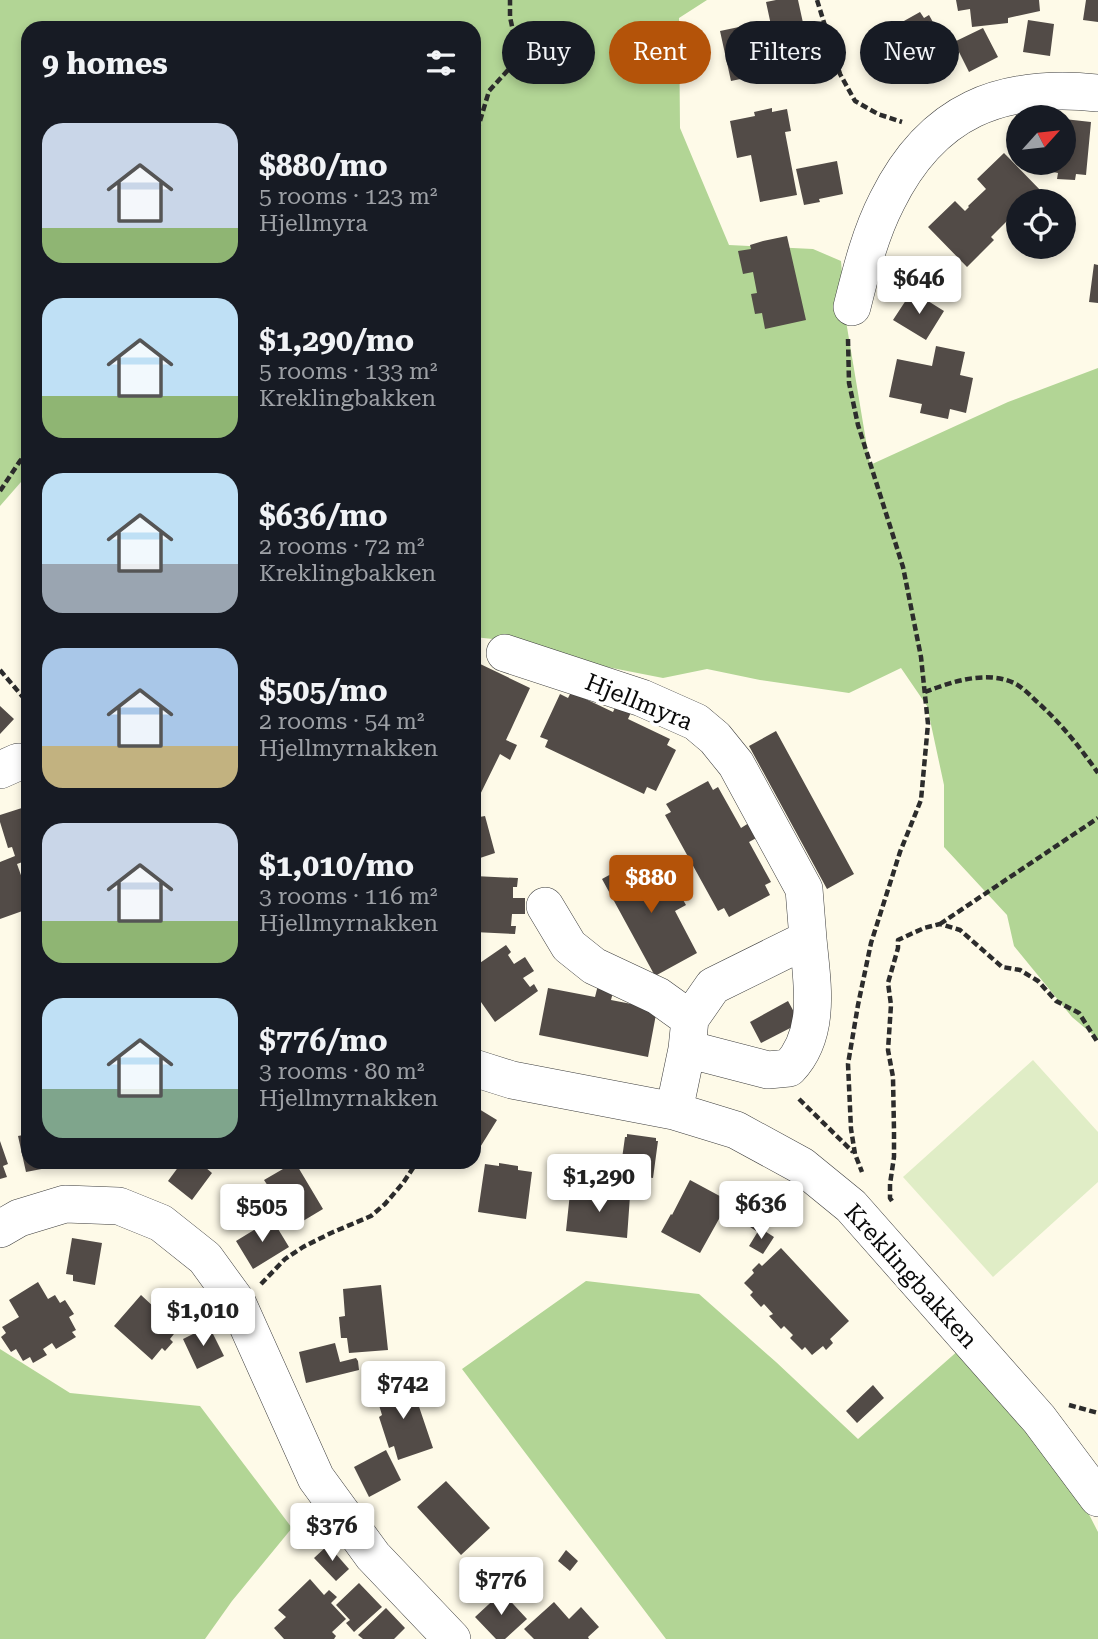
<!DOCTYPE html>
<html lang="en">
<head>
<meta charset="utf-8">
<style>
  body { margin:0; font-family:"Roboto Serif",serif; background:#20242c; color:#f1f3f6; height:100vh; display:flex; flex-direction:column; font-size:26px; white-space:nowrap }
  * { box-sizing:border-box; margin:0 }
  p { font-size:23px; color:#9ea1a6 }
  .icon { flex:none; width:38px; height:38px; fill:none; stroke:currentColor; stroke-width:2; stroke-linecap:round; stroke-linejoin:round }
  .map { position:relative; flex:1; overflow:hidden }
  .side { position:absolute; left:21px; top:21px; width:460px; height:1148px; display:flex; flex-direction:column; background:#171b24; border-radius:21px; box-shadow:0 4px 10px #0003 }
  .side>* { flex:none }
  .top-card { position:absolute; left:502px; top:21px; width:490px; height:63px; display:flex; gap:14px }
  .needle { width:46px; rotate:63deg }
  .fabs { position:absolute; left:1006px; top:105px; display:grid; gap:14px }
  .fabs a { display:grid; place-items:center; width:70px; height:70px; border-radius:50%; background:#171b24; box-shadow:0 4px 10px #0003; font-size:35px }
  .price { position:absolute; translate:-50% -60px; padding:0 16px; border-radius:7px; background:#fff; color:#222; font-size:23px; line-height:46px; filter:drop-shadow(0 2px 4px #0008) }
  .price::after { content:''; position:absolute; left:50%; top:42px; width:21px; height:16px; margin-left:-10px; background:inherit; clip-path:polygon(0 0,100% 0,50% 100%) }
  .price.current { background:#b45309; color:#fff }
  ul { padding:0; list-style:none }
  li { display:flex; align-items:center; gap:21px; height:175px; padding:0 21px }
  li span { display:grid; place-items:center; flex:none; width:196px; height:140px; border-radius:21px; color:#555 }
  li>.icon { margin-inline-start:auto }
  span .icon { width:84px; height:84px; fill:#fffc; stroke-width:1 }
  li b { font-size:30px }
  h2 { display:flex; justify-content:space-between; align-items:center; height:84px; padding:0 21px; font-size:30px }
  .chip { padding:0 24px; border-radius:32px; background:#171b24; box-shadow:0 4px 10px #0003; font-size:24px; line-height:63px }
  .chip.current { background:#b45309; color:#fff }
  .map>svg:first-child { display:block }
  .forest { fill:#b2d595 }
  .pitch { fill:#e0edc6 }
  .building { fill:#524b47 }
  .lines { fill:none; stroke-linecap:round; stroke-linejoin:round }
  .minor-casing { stroke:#3d3d3d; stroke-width:38 }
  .path { stroke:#2c2c2c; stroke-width:4.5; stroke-dasharray:7 3.5; stroke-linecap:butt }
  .minor { stroke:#fff; stroke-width:37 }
  .labels { text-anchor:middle; stroke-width:7; stroke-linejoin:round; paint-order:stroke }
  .street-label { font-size:24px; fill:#0a0a0a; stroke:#fff }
</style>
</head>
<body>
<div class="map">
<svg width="1098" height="1639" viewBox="0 0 1098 1639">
  <rect width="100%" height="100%" fill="#fefae8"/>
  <path class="forest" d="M0,0H707L679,18L680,128L729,245L813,249L841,261L846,321L870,465L1008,402L1098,368V1039L1072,1017L1014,946L1007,915L944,847V785L927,706L901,668L849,693L760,680L707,669L663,678L607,667L502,640L474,637V28H28V474L0,506Z
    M586,1281L699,1294L776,1362L858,1439L960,1349L1076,1489L1098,1532V1639H666L462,1369Z
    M0,1349L70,1393L200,1406L292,1528L232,1601L205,1639H0Z"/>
  <path class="pitch" d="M1033,1060L1098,1132V1182L993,1277L903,1177Z"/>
  <path class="building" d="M776,0H798L805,32L774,39L766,2Z
    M956,0H1039L1040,11L1008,18V23L972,27L970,9L958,11Z
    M1086,0H1098V22L1083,20Z
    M920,12L924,18L929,15L944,42L907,62L892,35L898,32L895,26Z
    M1028,20L1054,24L1050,56L1023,52Z
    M758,23L764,49L769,48L772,63L767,64L769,73L731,81L720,31Z
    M983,28L998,57L969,72L954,42Z
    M772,108V112L787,109L791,131L785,132L797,195L760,202L751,155L737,158L730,121L755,116L754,112Z
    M1064,119L1091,122L1086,175L1076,174L1075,180L1057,179L1058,173L1048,171L1049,163H1064Z
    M1004,153L1043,193L1035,201H1018V217L1016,219L1013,215L991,237L994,240L967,267L928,227L955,201L965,211L969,207L968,206L986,189L977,179Z
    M837,161L843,194L819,199L820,202L804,205L796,169Z
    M787,236L806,320L765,329L762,313L755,314L751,294L757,293L753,272L743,274L738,251L751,249L750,245L763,241Z
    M1094,264L1098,265V303L1089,302Z
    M912,291L944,311L926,340L893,320Z
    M936,346L965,352L960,375L973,378L966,413L950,409L948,419L920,413L922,404L889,397L897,359L932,366Z
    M476,662L530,688L506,740L517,745L510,760L500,754L474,807V665Z
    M571,692L613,712L618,701L633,708L628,719L670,739L667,745L676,750L656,791L647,787L644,794L545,747L548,740L540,737L560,694L568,698Z
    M0,706L14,719L0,734Z
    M776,731L854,874L827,889L749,746Z
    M708,781L713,790L718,787L741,828L752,821L760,836L749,842L771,882L765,885L770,895L729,917L724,908L718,911L665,815L671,812L666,804Z
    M25,807L28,817V860L17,864L28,895V909L0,919V862L15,856L12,847L8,848L0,822V815Z
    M485,816L495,853L474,860V818Z
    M644,856L667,897L678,891L686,905L675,911L697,953L655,976L602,879Z
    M474,876L518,878L517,887H513V898H525V914H512L511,926H516L515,934L474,932Z
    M506,945L511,952L508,955L514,964L525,957L534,971L523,978L530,987L534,984L538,991L495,1022L474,992V967Z
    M598,985L614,988L611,1000L657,1009L648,1057L539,1035L548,988L595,997Z
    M788,1001L800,1023L761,1043L750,1022Z
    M474,1106L497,1120L479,1149L474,1146Z
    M28,1134V1162H56L57,1166L26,1172L18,1136Z
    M627,1134L656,1138V1141H658L653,1178L620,1173L625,1137H627Z
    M0,1141L8,1164L3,1166L7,1177L0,1179Z
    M182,1162H199L212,1173L192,1200L168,1181Z
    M295,1162L323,1209L293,1227L280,1205L274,1209L264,1192L270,1189L264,1180Z
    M499,1163L518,1166V1170L532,1172L526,1219L478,1212L485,1164L499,1166Z
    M690,1180L729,1201L700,1253L661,1232L671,1214L672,1215Z
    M748,1182L776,1200L756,1231L728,1212Z
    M589,1191L630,1196L627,1238L566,1231L570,1193L588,1195Z
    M272,1219L289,1247L253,1269L236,1241Z
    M760,1228L774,1237L763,1254L749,1246Z
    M72,1238L102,1243L95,1285L73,1281V1275L66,1274Z
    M781,1248L849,1321L830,1339L833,1343L826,1350L823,1346L812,1355L805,1347L802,1350L790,1338L793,1335L784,1326L781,1329L769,1316L773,1314L764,1304L761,1307L750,1295L753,1292L744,1283L754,1273L752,1270L759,1263L762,1266Z
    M38,1282L48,1299L55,1295L60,1303L65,1300L74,1314L69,1317L76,1330L72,1332L76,1337L56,1349L52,1343L43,1349L47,1355L33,1363L30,1357L23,1361L16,1349L11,1352L1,1337L6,1333L2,1327L19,1317L9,1300Z
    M381,1285L388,1350L349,1353L347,1338H341L339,1317L345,1316L343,1289Z
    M141,1295L155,1308L167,1295L189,1315L170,1339L173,1342L165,1351L162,1348L152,1360L114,1326Z
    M209,1326L224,1356L197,1369L183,1339Z
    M335,1343L340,1362L356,1358L358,1361L359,1370L306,1383L299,1352Z
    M410,1380L433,1448L398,1460L394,1446L389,1448L379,1417L382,1415L375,1392Z
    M873,1385L884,1398L857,1423L846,1411Z
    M386,1450L401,1480L369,1497L354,1467Z
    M446,1481L490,1528L461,1555L417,1507Z
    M328,1545L349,1569L336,1581L314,1558Z
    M566,1550L578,1561L570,1571L558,1561Z
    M310,1579L324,1595L329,1590L337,1597L331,1603L346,1619L332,1632L336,1636L334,1639H284L274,1628L286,1617L278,1610Z
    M359,1583L382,1607L354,1632L346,1623L350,1620L336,1605Z
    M502,1592L527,1619L505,1639H496L475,1617Z
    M554,1602L569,1619L581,1607L599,1627L588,1637L589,1639H534L524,1629Z
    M386,1608L405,1628L394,1639H363L358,1635Z"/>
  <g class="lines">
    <defs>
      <path id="minor" d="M852,307C861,271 870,234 887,201C932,110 1001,83 1098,93
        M505,653L642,698L696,722L715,738L736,764L804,889L808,939L713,986L690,1019L687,1049L674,1111
        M0,770L18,762H28
        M545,906L569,946L594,966L658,996L690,1019
        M687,1049L768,1070L789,1068C822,1033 812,983 808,939
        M474,1068L512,1080L674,1111L736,1130L802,1166L851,1206L1039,1419L1098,1498
        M0,1229L19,1218L65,1204L119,1206L161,1223L205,1258L237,1302L316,1478L373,1556L452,1639"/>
    </defs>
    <use href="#minor" class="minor-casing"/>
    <path class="path" d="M817,0L840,74L855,101L878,114L902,122
      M474,141L489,91L509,69L513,60L515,40L510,17V0
      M848,339L849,383L858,425L903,567L921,657L928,724L921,800L900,852L871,943L858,1005L848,1064L851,1129L855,1154L862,1172
      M0,491L20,461L28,452
      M0,670L28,703
      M925,692C951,682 986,670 1014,683C1022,687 1029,694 1035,700C1060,722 1079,746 1098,773
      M940,924L1098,818
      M799,1099L853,1152
      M892,1201L890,1198V1184L894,1157V1131L893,1077L888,1050L891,1005L888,983L898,948V940L924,928L940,924L960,930L1002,967L1020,970L1038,981L1056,1001L1079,1013L1098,1043
      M261,1284L285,1259L303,1247L331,1233L371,1216L385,1204L403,1183L417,1162
      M1069,1405L1098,1413"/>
    <use href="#minor" class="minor"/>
  </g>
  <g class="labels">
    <g class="street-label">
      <text transform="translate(639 702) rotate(22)" y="8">Hjellmyra</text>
      <text transform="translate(911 1276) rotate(48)" y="8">Kreklingbakken</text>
    </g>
  </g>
</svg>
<div class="fabs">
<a><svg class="needle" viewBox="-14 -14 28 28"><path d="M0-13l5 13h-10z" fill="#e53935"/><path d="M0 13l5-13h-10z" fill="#9ea1a6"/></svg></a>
<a><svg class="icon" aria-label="locate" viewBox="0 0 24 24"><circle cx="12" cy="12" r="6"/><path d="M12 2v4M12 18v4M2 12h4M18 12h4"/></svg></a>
</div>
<b class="price" style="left:919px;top:316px">$646</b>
<b class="price current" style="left:651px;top:915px">$880</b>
<b class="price" style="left:599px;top:1214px">$1,290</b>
<b class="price" style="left:761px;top:1241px">$636</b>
<b class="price" style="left:262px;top:1244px">$505</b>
<b class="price" style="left:203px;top:1348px">$1,010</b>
<b class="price" style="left:403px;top:1421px">$742</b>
<b class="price" style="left:332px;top:1563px">$376</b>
<b class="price" style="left:501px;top:1617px">$776</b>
<div class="top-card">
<a class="chip">Buy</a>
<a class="chip current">Rent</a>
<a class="chip">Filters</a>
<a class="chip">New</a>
</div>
<section class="side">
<h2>9 homes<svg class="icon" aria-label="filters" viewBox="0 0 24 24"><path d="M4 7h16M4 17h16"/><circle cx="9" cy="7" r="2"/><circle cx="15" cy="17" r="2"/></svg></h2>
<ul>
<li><span style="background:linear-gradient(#c9d6e8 75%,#8fb573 0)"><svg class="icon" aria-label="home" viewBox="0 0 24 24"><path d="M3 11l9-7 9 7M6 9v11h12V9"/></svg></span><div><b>$880/mo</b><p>5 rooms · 123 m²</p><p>Hjellmyra</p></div></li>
<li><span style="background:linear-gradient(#bfe0f5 70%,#8fb573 0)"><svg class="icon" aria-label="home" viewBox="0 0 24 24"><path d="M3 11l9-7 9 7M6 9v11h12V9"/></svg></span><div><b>$1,290/mo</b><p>5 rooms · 133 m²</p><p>Kreklingbakken</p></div></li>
<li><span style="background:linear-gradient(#bfe0f5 65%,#9aa5b1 0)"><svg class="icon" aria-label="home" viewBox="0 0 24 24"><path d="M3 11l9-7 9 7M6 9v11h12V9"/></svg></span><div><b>$636/mo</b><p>2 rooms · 72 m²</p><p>Kreklingbakken</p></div></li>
<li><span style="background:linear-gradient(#a9c7e8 70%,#c2b280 0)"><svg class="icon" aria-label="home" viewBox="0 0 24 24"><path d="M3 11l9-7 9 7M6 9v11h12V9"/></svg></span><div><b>$505/mo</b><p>2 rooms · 54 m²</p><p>Hjellmyrnakken</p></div></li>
<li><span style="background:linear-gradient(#c9d6e8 70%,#8fb573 0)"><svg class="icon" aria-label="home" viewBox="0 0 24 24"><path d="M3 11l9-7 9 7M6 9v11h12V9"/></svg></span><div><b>$1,010/mo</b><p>3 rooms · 116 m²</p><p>Hjellmyrnakken</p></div></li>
<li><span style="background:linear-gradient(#bfe0f5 65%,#7fa58c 0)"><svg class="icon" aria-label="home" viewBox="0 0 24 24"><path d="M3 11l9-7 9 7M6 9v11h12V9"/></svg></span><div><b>$776/mo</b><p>3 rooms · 80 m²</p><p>Hjellmyrnakken</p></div></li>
</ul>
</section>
</div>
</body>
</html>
